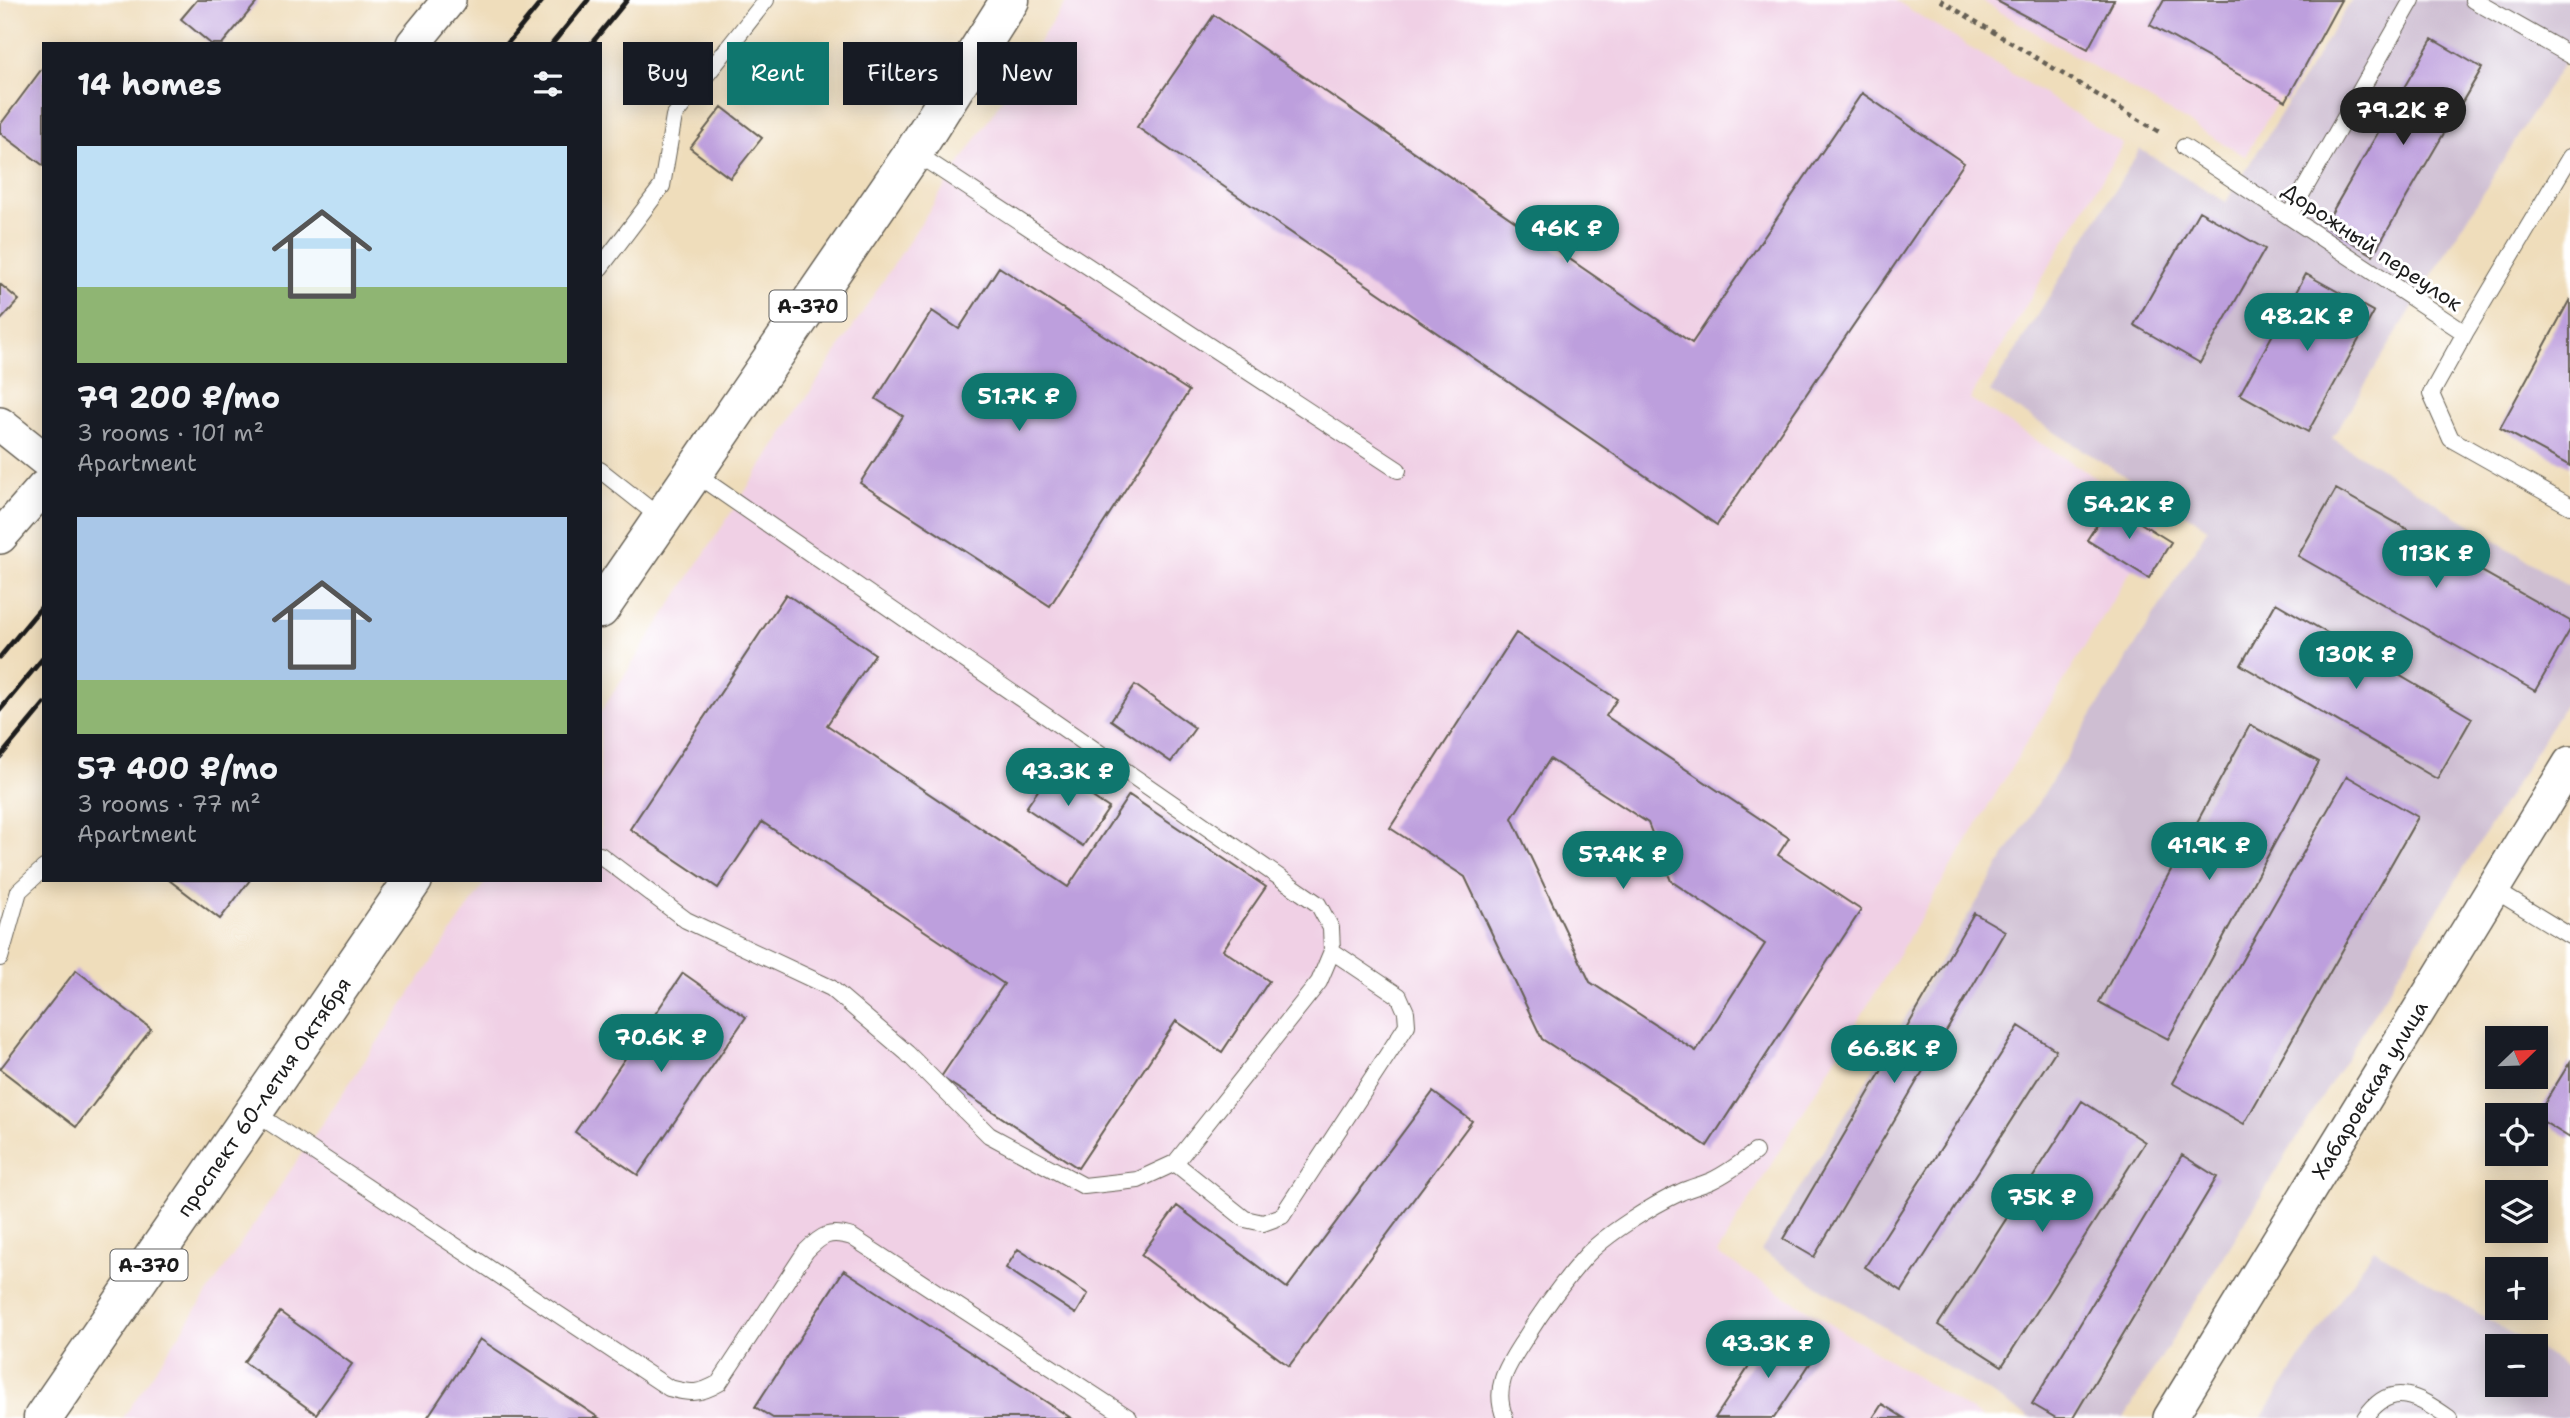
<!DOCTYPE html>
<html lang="en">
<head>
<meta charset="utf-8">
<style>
  body { margin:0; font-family:"Shantell Sans",sans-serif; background:#20242c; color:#f1f3f6; height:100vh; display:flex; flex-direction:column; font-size:26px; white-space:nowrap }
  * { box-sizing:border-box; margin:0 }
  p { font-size:23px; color:#9ea1a6 }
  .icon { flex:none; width:38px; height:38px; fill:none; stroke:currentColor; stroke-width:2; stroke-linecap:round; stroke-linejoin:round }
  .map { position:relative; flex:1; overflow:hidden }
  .side { position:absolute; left:42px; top:42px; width:560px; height:840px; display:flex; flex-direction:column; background:#171b24; border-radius:0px; box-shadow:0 4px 18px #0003 }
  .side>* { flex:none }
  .hud { position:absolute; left:623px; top:42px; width:665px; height:63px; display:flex; gap:14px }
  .needle { width:46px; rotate:67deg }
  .controls { position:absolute; left:2485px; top:1026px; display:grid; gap:14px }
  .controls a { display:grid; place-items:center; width:63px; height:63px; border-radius:0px; background:#171b24; box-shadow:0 4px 18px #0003; font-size:35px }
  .price { position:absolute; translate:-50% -60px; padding:0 16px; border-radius:24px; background:#0f766e; color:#fff; font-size:23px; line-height:46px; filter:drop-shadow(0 2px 4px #0008) }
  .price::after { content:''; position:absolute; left:50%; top:42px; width:21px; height:16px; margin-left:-10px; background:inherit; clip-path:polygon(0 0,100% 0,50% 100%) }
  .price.selected { background:#222; color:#fff }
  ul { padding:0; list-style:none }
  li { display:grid; align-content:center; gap:14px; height:371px; padding:0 35px }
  li span { display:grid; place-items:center; height:217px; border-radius:0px; color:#555 }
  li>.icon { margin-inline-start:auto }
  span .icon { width:126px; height:126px; fill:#fffc; stroke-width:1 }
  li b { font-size:30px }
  h2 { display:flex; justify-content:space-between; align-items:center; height:84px; padding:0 35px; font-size:30px }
  .pill { padding:0 24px; border-radius:0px; background:#171b24; box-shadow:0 4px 18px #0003; font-size:24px; line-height:63px }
  .pill.selected { background:#0f766e; color:#fff }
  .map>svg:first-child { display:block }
  .built { fill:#f0d0e5 }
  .industrial { fill:#cebed2 }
  .building { fill:#bd9fdd; fill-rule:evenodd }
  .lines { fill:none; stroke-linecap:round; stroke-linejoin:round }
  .service-casing { stroke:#666054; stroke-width:18 }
  .minor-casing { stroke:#666054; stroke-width:36 }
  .trunk-casing { stroke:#666054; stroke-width:41 }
  .path { stroke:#666054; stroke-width:4.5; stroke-dasharray:5 5; stroke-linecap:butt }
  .service { stroke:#fff; stroke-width:16 }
  .minor { stroke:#fff; stroke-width:33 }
  .trunk { stroke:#fff; stroke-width:38 }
  .rail { stroke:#1c1c1c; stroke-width:5 }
  .labels { text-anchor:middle; stroke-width:6; stroke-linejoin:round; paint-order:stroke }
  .shield { fill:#fff; stroke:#606060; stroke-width:2 }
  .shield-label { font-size:19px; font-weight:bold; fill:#1c1c1c }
  .street-label { font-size:21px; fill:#1c1c1c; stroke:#fff }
</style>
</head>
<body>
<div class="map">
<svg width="2570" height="1418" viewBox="0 0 2570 1418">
  <rect width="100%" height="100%" fill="#fff"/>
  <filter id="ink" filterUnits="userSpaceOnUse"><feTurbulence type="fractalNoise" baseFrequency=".0143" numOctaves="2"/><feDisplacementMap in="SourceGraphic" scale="14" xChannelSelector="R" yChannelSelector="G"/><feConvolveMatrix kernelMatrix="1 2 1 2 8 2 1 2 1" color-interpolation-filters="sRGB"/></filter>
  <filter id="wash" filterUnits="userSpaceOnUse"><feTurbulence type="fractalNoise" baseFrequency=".00686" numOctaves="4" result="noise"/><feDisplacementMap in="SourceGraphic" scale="28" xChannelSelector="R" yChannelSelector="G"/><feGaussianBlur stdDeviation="1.57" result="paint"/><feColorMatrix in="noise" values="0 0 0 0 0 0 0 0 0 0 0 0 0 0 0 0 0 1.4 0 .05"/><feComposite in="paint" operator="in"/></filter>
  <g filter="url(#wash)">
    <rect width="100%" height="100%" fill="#efddbb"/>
    <path class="built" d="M1067,0H1895L2123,144L1970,399L2162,519L1717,1254L1983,1418H123L487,880H600V713Z
      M1980,0H2338L2245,156Z"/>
    <path class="industrial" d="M2352,0H2570V52L2332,438L2570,587V696L2124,1418H2030L1761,1251L2208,528L1990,392L2140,149L2226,202Z
      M2374,1249L2532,1346H2497V1384H2536V1348L2570,1369V1418H2261Z"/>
    <g id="blocks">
      <path class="building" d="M197,0H259L222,44H211L181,19Z
        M1995,0H2114L2088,49Z
        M2164,0H2341L2286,101L2150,25Z
        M1214,15L1692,343L1862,93L1964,163L1717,525L1137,127Z
        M2432,39L2482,68L2373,255L2324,226Z
        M44,66V166L0,133V125Z
        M722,107L762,138L730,178L690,148Z
        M2199,211L2265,249L2200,363L2134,325Z
        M999,267L1189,391L1050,606L860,483L903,416L876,399L932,311L959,329Z
        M2306,274L2374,312L2308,432L2240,394Z
        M0,284L19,300L0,321Z
        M2570,299V466L2500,428Z
        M2336,489L2570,621V630L2535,691L2298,556Z
        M2110,504L2171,542L2149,578L2087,540Z
        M786,594L875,654L827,725L1068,887L1129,795L1266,887L1223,950L1269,981L1222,1052L1176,1021L1078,1168L941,1077L1004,984L762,822L718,888L630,829Z
        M2276,603L2472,718L2437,779L2241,665Z
        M1516,633L1617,699L1606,716L1789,838L1778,855L1861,910L1707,1146L1542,1039L1465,877L1390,828ZM1550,759L1648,823L1671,881L1765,944L1696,1051L1590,982L1512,818Z
        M1135,685L1195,728L1171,762L1111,720Z
        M2250,725L2319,762L2168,1039L2099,1002Z
        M1052,770L1109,808L1083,846L1026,808Z
        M2347,776L2418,817L2244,1124L2172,1083Z
        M169,880H250L220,919Z
        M1974,913L2005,931L1814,1257L1783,1239Z
        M76,970L151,1029L76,1127L0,1069Z
        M683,973L746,1017L638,1175L575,1132Z
        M2019,1026L2056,1050L1902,1291L1865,1267Z
        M2570,1062V1138L2536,1117Z
        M1433,1092L1472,1121L1289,1366L1141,1255L1177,1206L1287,1288Z
        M2082,1101L2145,1142L2002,1366L1938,1325Z
        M2182,1155L2217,1177L2073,1418H2056L2032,1404Z
        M1018,1249L1088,1294L1076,1314L1006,1268Z
        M844,1270L1071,1418H773L755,1407Z
        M280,1312L352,1364L316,1414L244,1362Z
        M1774,1329L1815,1356L1774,1418H1715Z
        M480,1339L599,1418H427Z
        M1882,1404L1904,1418H1873Z"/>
    </g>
  </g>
  <g filter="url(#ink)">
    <use href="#blocks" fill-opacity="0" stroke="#666054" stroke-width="2"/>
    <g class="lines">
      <defs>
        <path id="service" d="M2473,0L2570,55
          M2184,147L2465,333L2431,394L2451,439L2570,506
          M914,152L1398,470
          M2289,216L2412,0
          M600,268L662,186L674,116L766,0
          M2465,333L2570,157
          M600,470L662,519
          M600,855L686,920L831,988L907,1053L989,1135L1084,1186L1138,1180L1175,1163L1319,982L1332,951L1331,928L1318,904L694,473
          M2493,889L2570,936
          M0,958L19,891L44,868
          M254,1112L669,1388C691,1394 700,1394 719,1383L806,1251C822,1235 829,1230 852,1237L1129,1418
          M1175,1163L1245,1219L1263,1223L1282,1216L1407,1025L1406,1012L1399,996L1332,951
          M1505,1418C1492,1387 1508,1365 1524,1340C1542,1311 1562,1283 1584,1258C1604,1235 1653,1205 1681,1192C1691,1187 1702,1185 1711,1181C1728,1173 1741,1163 1755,1152
          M2365,1418C2391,1379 2419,1397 2449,1418"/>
        <path id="minor" d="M413,44L449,0
          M0,424L44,459
          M0,537L44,487
          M2170,1418L2570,763"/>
        <path id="trunk" d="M600,609L914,152L1010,0
          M43,1418L413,880"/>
      </defs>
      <use href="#service" class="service-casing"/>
      <use href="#minor" class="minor-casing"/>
      <use href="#trunk" class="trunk-casing"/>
      <path class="path" d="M1940,0L2161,133"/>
      <use href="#service" class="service"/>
      <use href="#minor" class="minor"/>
      <use href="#trunk" class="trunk"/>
      <path class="rail" d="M507,44L543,0
        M552,44L588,0
        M591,44L627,0
        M0,657L44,604
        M0,710L44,657
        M0,757L44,704"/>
    </g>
  </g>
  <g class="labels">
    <g class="shield">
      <rect x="769.5" y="290.5" width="77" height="31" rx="5"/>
      <rect x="110.5" y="1249.5" width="77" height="31" rx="5"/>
    </g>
    <g class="shield-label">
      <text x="808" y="313">А-370</text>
      <text x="149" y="1272">А-370</text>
    </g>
    <g class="street-label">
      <text transform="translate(2372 247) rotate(34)" y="7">Дорожный переулок</text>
      <text transform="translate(2370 1090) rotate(-59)" y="7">Хабаровская улица</text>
      <text transform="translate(264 1097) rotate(-55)" y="7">проспект 60-летия Октября</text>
    </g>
  </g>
</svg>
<div class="controls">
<a><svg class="needle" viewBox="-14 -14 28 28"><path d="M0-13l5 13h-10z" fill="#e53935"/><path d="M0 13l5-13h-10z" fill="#9ea1a6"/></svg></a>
<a><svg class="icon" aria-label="locate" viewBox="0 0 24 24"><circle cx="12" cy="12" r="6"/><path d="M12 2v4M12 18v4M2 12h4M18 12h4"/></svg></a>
<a><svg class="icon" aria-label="layers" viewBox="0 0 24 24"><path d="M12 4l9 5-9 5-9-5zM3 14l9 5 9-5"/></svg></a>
<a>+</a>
<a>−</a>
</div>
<b class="price selected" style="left:2403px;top:147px">79.2K ₽</b>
<b class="price" style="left:1567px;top:265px">46K ₽</b>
<b class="price" style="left:2307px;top:353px">48.2K ₽</b>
<b class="price" style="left:1019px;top:433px">51.7K ₽</b>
<b class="price" style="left:2129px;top:541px">54.2K ₽</b>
<b class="price" style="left:2436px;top:590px">113K ₽</b>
<b class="price" style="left:2356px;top:691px">130K ₽</b>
<b class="price" style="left:1068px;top:808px">43.3K ₽</b>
<b class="price" style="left:2209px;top:882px">41.9K ₽</b>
<b class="price" style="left:1623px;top:891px">57.4K ₽</b>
<b class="price" style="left:661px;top:1074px">70.6K ₽</b>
<b class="price" style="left:1894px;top:1085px">66.8K ₽</b>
<b class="price" style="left:2042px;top:1234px">75K ₽</b>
<b class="price" style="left:1768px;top:1380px">43.3K ₽</b>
<div class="hud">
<a class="pill">Buy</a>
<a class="pill selected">Rent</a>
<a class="pill">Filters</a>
<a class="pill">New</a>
</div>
<section class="side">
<h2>14 homes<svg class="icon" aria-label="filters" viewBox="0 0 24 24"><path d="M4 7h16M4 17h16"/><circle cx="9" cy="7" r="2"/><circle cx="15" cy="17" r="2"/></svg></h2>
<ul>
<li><span style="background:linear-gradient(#bfe0f5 65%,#8fb573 0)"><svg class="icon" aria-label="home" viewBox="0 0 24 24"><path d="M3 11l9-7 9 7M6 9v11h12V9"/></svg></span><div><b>79 200 ₽/mo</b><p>3 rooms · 101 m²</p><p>Apartment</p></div></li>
<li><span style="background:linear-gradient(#a9c7e8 75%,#8fb573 0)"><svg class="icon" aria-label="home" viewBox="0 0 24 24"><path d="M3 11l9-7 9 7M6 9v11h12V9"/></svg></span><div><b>57 400 ₽/mo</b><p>3 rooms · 77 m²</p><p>Apartment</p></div></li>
</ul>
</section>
</div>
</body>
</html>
